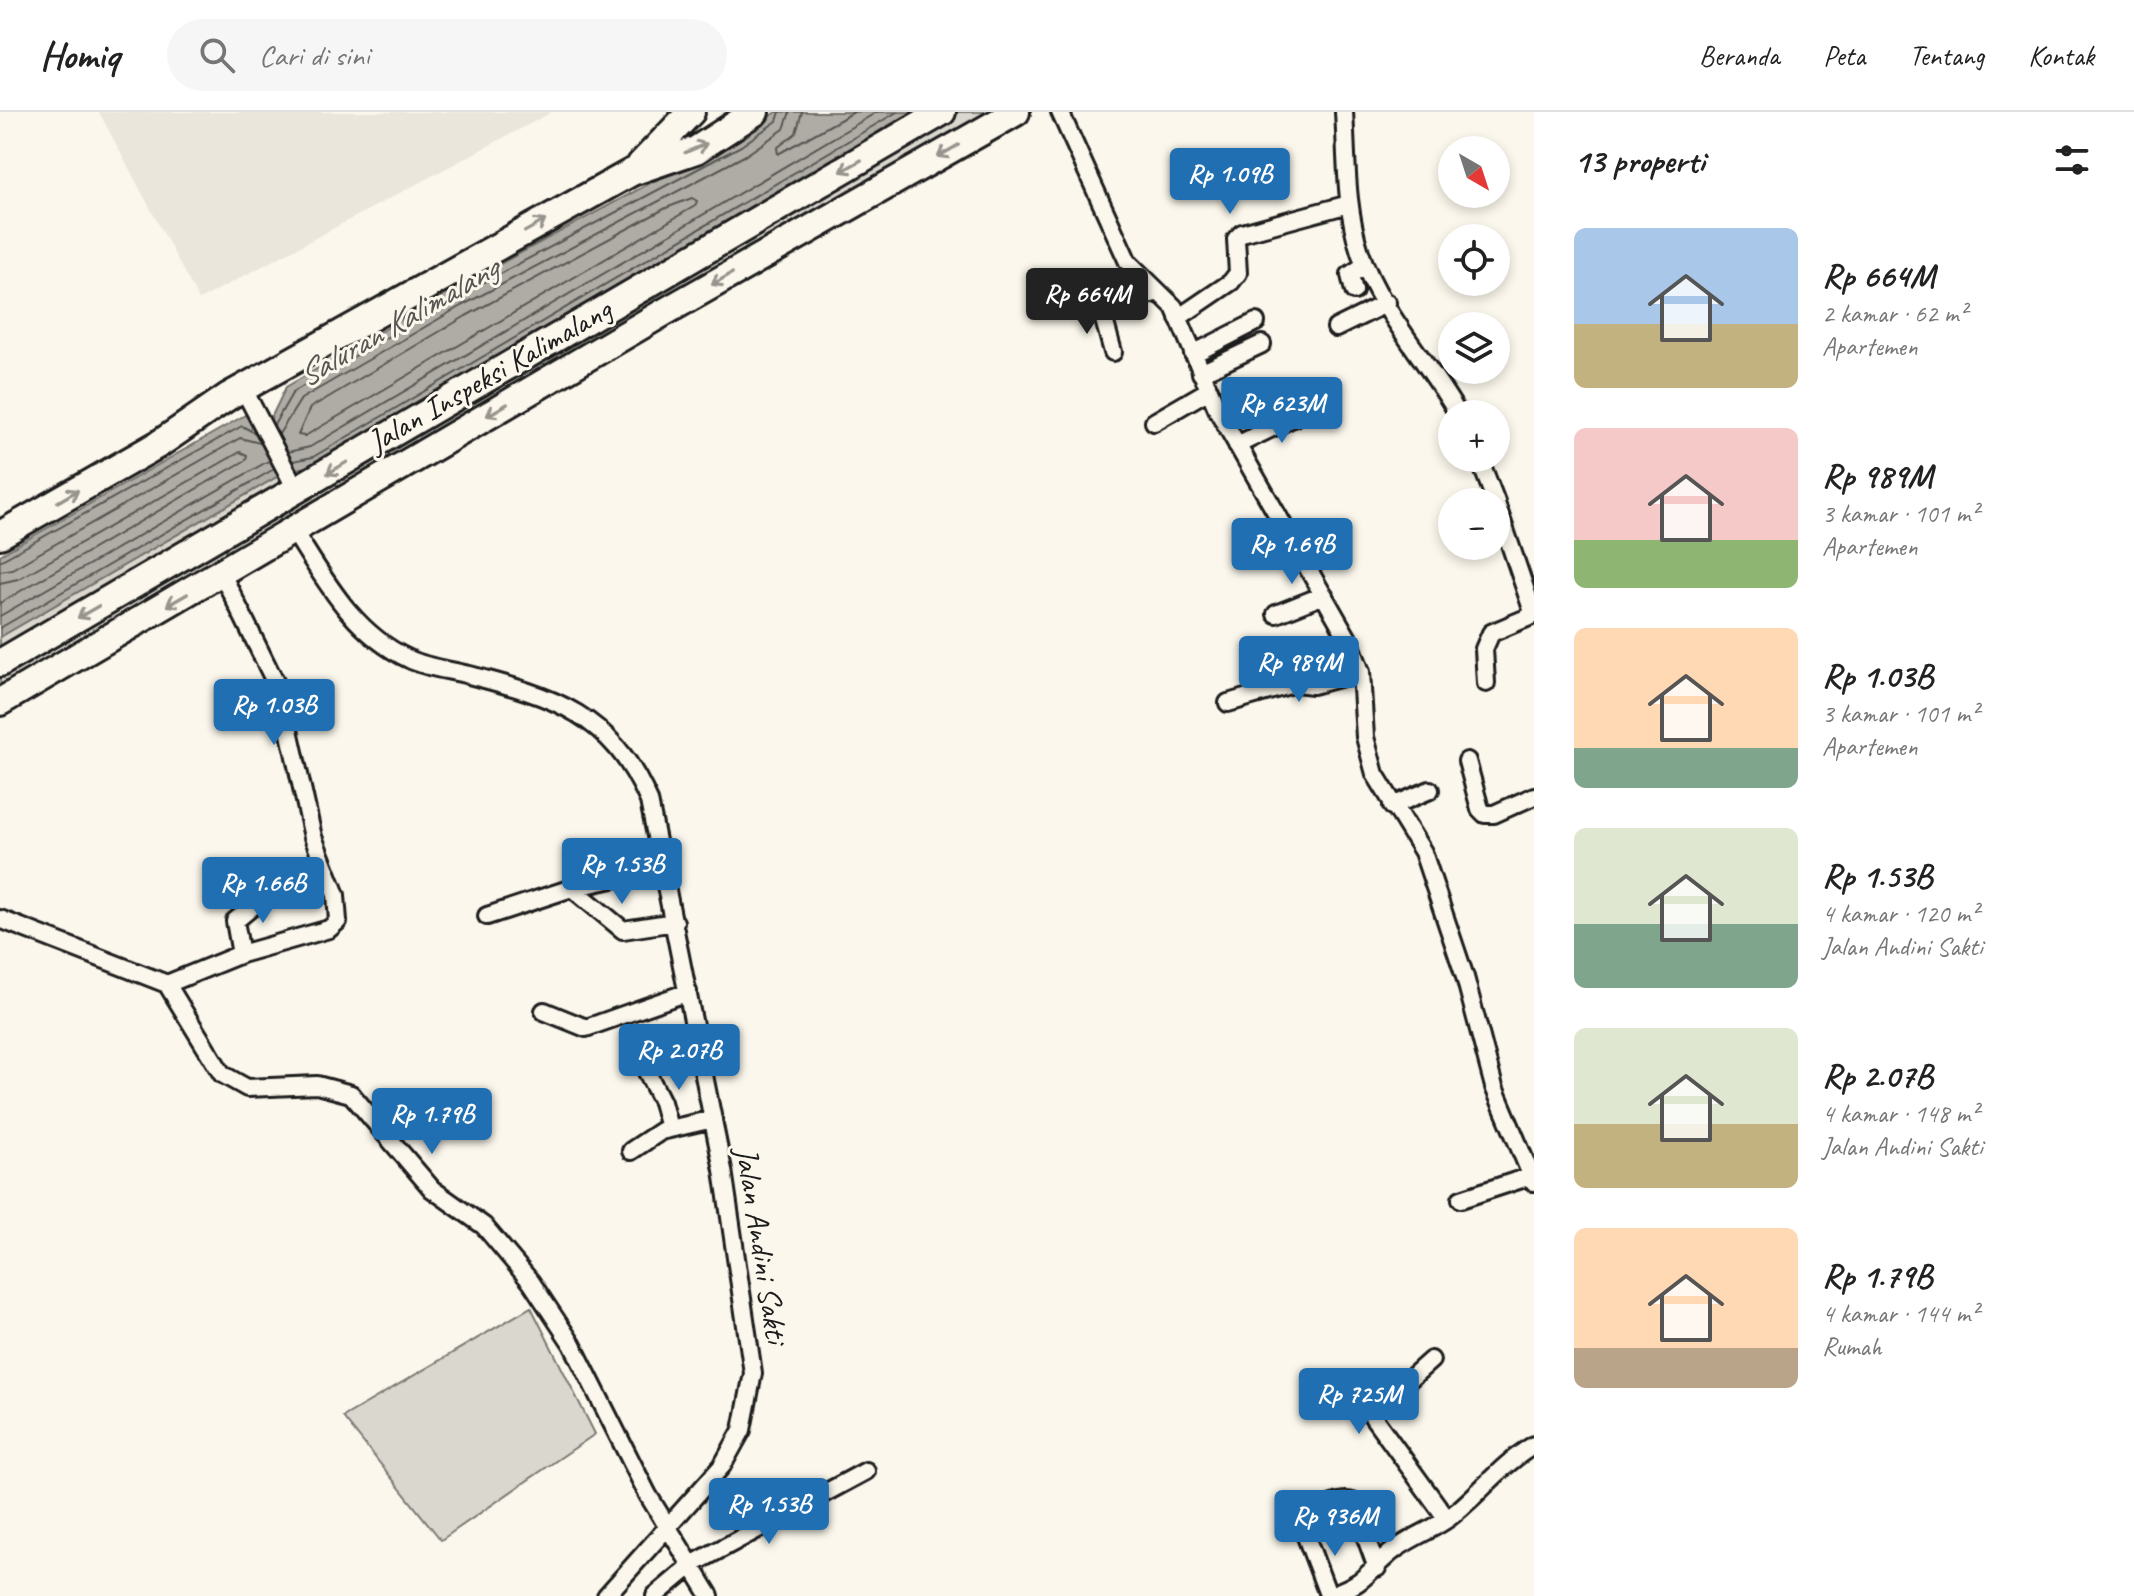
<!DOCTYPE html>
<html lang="id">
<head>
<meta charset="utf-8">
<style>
  body { margin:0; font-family:Caveat,sans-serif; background:#f6f6f6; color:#222; height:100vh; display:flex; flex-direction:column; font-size:30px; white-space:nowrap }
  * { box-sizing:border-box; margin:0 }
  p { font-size:26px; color:#767676 }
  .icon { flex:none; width:44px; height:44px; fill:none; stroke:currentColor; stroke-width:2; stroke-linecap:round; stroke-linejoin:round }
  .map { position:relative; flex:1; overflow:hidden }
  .sheet { display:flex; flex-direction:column; background:#fff; width:600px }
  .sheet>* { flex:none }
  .needle { width:52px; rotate:141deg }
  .tools { position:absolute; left:1438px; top:24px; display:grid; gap:16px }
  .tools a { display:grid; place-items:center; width:72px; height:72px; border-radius:50%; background:#fff; box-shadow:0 4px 12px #0003; font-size:40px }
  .price { position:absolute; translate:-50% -68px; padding:0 18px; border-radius:8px; background:#1f6fb2; color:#fff; font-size:26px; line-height:52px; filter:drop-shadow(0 2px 4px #0008) }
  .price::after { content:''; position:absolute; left:50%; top:48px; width:24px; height:18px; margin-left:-12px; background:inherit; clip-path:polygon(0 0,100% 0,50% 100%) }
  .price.current { background:#222; color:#fff }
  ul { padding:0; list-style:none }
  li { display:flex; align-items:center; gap:24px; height:200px; padding:0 40px }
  li span { display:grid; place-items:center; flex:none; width:224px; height:160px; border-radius:12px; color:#555 }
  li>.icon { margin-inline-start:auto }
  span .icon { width:96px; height:96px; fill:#fffc; stroke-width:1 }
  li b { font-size:34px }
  h2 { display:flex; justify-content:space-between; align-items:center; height:96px; padding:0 40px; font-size:34px }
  header { display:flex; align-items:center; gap:48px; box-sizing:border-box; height:112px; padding:0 40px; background:#fff; border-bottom:2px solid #e0e0e0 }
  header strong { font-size:38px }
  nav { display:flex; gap:44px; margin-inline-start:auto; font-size:28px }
  .search { width:560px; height:72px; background:#f6f6f6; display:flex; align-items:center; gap:20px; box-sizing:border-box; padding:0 28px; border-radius:44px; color:#767676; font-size:30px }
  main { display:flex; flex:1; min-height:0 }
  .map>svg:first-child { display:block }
  .built { fill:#eae6dc }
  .green { fill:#dad7ce; stroke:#7b7a75; stroke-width:2 }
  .water { fill:#afaca5; stroke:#74726e; stroke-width:2 }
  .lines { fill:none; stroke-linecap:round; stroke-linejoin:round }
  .shore { stroke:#575653; stroke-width:2 }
  .minor-casing { stroke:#1c1c1c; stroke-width:22 }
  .primary-casing { stroke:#1c1c1c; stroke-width:32 }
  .minor { stroke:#fbf7ec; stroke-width:16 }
  .primary { stroke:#fbf7ec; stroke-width:26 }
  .oneway { stroke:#97948e }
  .labels { text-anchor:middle; stroke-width:6; stroke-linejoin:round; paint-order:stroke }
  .street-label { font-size:32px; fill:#1c1c1c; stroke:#fbf7ec }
  .water-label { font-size:34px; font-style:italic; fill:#575653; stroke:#fbf7ec }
</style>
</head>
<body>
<header>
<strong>Homiq</strong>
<div class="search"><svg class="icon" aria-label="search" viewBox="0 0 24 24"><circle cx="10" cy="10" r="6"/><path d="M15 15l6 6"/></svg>Cari di sini</div>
<nav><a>Beranda</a><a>Peta</a><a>Tentang</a><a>Kontak</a></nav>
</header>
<main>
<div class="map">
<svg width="1534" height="1484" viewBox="0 0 1534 1484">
  <rect width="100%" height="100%" fill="#fbf7ec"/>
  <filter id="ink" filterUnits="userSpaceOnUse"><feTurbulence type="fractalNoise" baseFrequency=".0125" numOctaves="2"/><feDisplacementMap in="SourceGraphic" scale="16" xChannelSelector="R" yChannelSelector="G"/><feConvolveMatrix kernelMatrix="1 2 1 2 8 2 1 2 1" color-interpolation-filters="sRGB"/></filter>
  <g filter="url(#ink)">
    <path class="built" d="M99,0H552L199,188Z"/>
    <path class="green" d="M912,0H1017L0,590V525L287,359L316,353Z
      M531,1195L595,1322L441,1428L343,1305Z"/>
    <path class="water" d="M777,0H912L316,353L287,359L0,525V443L247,302L257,314L271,306L286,275L452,178L654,69L681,58Z"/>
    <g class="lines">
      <path class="shore" d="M802,0L796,21L777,36L778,42L854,0
        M692,86L697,89L695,94L305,324L298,323L310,296L466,204L666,96Z
        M274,313L293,280L456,185L741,34L777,9L780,0
        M279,322L301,287L461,194L746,43L784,17L790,0
        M288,340L310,335L877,0
        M293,349L313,345L897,0
        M0,449L242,314L255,321
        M0,459L12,457L240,326L260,331
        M0,471L18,467L240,340L247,343L246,348L0,491
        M0,504L270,348
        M0,516L274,357"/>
      <defs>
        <path id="minor" d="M1060,0L1128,150L1174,195L1218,299L1350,530L1361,560L1365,625L1375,662L1423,740L1465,865L1494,975L1534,1070
          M1344,0C1347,47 1345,94 1360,140C1378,196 1428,250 1458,302
          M1079,179L1101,197L1158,180
          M1354,179L1350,163L1365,153
          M1101,197L1113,240
          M1178,206L1231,170L1238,161L1236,127L1242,121L1349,92
          M1336,216L1387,191
          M1193,242L1256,210
          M1201,261L1262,232
          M243,276L297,379
          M1154,310L1209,278
          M1237,333L1309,298
          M1479,346L1496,390
          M1496,391L1534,503
          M293,418C325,468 353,521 409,547C427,556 450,558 469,563C555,585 611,602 649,689L723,1058L753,1261L742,1318L722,1354L606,1484
          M1276,502L1324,483
          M1486,571L1484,537L1491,521L1534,503
          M1228,591L1296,571L1313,573L1361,560
          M1467,649L1480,697L1485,702H1494L1534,684
          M1392,694L1430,678
          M572,776L623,818L675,810
          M487,804L572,776L662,756
          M0,807L167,872L222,962L247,976L317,973L351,982L432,1077L484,1114L531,1170L572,1232L648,1383L710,1484
          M241,842L235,809L252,795L254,785
          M167,872L241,842L329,817L338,809L336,783L313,725L281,582L222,462
          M544,899L586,916L688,880
          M647,960L662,990L669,1016
          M631,1039L661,1019L713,1007
          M1461,1087L1531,1064
          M1431,1248L1374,1299L1373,1305L1447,1407
          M1377,1456L1353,1390C1339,1385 1309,1401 1302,1414L1327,1480L1333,1482C1365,1470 1363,1465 1387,1444C1405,1427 1430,1420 1450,1405C1480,1382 1500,1353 1534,1333
          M655,1484L693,1452L866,1359"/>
        <path id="primary" d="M641,52L691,0
          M0,423L159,332L229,284L632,60L696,38L755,0
          M0,551L942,0
          M0,590L661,202L1016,0"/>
      </defs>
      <use href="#minor" class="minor-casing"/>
      <use href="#primary" class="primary-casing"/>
      <use href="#minor" class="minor"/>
      <use href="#primary" class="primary"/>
    </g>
    <defs><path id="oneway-shaft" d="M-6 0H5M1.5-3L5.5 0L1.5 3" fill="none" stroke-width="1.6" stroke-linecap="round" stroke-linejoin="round" transform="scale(2)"/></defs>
    <g class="oneway">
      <use href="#oneway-shaft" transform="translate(696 36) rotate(-23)"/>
      <use href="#oneway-shaft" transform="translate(948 39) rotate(150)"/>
      <use href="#oneway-shaft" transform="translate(851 54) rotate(150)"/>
      <use href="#oneway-shaft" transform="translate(535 114) rotate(-29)"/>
      <use href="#oneway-shaft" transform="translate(722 167) rotate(150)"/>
      <use href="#oneway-shaft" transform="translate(497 298) rotate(150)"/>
      <use href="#oneway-shaft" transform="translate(337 356) rotate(149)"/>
      <use href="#oneway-shaft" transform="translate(68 384) rotate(-30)"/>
      <use href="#oneway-shaft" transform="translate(177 488) rotate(150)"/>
      <use href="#oneway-shaft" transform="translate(88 500) rotate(150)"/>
    </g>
  </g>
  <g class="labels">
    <g class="street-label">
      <text transform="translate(489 263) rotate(-30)" y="11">Jalan Inspeksi Kalimalang</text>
      <text transform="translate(762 1133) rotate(81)" y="11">Jalan Andini Sakti</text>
    </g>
    <g class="water-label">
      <text transform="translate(397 209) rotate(-30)" y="12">Saluran Kalimalang</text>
    </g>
  </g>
</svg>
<div class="tools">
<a><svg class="needle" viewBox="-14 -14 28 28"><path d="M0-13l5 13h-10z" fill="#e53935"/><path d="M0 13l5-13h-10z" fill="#767676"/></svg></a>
<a><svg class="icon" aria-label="locate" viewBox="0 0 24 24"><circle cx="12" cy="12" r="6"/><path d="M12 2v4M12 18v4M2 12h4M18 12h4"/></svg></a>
<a><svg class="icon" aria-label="layers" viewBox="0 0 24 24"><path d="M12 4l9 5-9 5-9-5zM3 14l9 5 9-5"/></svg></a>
<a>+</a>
<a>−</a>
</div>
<b class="price" style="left:1230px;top:104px">Rp 1.09B</b>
<b class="price current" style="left:1087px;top:224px">Rp 664M</b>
<b class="price" style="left:1282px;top:333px">Rp 623M</b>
<b class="price" style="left:1292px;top:474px">Rp 1.69B</b>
<b class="price" style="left:1299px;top:592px">Rp 989M</b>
<b class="price" style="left:274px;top:635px">Rp 1.03B</b>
<b class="price" style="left:622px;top:794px">Rp 1.53B</b>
<b class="price" style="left:263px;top:813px">Rp 1.66B</b>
<b class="price" style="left:679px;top:980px">Rp 2.07B</b>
<b class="price" style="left:432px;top:1044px">Rp 1.79B</b>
<b class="price" style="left:1359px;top:1324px">Rp 725M</b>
<b class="price" style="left:769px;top:1434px">Rp 1.53B</b>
<b class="price" style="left:1335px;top:1446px">Rp 936M</b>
</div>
<section class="sheet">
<h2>13 properti<svg class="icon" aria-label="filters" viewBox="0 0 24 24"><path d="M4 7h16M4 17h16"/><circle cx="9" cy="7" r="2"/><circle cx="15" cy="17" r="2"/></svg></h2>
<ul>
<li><span style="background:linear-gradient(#a9c7e8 60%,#c2b280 0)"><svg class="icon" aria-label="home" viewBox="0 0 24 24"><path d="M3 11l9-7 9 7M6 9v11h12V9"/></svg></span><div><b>Rp 664M</b><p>2 kamar · 62 m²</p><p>Apartemen</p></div></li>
<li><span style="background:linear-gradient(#f6c9c9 70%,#8fb573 0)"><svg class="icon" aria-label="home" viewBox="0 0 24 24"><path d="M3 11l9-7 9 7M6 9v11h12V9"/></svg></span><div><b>Rp 989M</b><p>3 kamar · 101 m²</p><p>Apartemen</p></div></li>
<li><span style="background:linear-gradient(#ffd9b3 75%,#7fa58c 0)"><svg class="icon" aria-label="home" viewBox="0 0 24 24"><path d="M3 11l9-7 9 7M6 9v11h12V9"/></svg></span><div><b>Rp 1.03B</b><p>3 kamar · 101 m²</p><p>Apartemen</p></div></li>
<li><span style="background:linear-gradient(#dfe7d0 60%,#7fa58c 0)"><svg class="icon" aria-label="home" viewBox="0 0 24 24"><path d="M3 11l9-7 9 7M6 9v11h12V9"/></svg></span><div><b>Rp 1.53B</b><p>4 kamar · 120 m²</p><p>Jalan Andini Sakti</p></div></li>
<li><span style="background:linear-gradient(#dfe7d0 60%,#c2b280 0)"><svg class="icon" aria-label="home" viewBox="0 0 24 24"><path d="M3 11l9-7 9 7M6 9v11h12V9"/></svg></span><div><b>Rp 2.07B</b><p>4 kamar · 148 m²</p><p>Jalan Andini Sakti</p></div></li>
<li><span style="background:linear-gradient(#ffd9b3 75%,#b9a48a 0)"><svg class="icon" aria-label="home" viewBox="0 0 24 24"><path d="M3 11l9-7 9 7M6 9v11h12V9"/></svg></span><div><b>Rp 1.79B</b><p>4 kamar · 144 m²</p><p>Rumah</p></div></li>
</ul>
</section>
</main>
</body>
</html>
